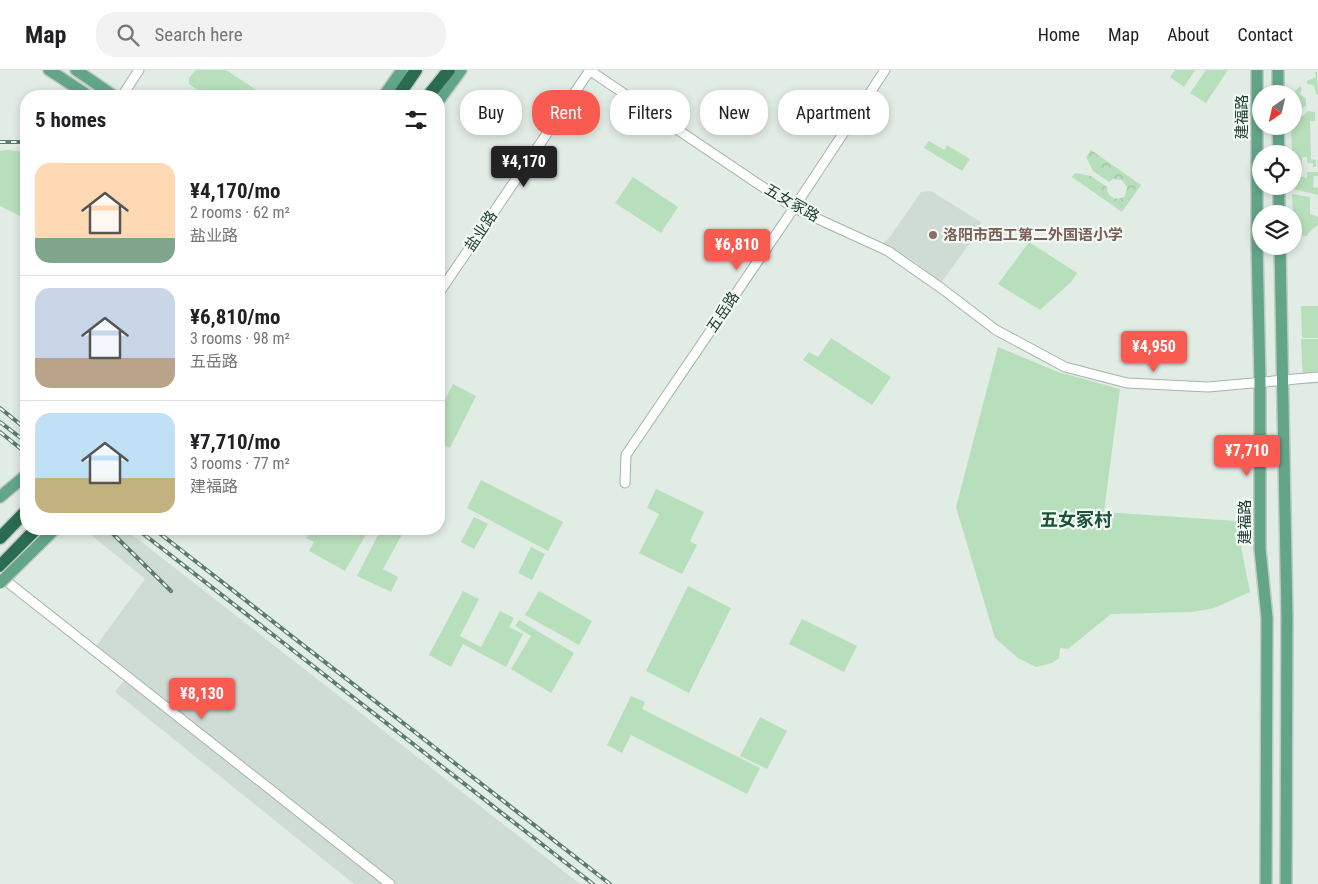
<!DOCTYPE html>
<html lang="en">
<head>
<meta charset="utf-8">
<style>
  body { margin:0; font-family:"Roboto Condensed","Noto Sans SC",sans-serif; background:#f2f2f2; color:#202124; height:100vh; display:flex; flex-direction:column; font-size:19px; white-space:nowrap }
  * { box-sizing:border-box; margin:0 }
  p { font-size:16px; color:#757577 }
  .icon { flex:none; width:28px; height:28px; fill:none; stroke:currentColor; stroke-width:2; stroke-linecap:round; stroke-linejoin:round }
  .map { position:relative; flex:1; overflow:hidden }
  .panel { position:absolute; left:20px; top:20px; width:425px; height:445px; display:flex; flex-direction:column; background:#fff; border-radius:20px; box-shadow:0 2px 8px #0003 }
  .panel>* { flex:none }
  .guide { position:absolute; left:460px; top:20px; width:475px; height:45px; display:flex; gap:10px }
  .needle { width:32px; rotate:214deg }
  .tools { position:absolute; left:1252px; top:15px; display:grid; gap:10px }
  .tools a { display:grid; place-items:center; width:50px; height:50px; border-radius:50%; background:#fff; box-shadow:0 2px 8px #0003; font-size:25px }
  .price { position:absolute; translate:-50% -42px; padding:0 11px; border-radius:5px; background:#fa5b51; color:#fff; font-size:16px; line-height:32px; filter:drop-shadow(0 1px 2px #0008) }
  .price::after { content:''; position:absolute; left:50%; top:30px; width:15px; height:11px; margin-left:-8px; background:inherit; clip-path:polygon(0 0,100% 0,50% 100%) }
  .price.active { background:#222; color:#fff }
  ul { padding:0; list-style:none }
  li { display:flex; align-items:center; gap:15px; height:125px; padding:0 15px }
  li+li { border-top:1px solid #e0e0e0 }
  li span { display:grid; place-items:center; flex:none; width:140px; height:100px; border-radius:15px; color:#555 }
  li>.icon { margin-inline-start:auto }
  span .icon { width:60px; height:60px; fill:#fffc; stroke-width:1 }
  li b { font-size:21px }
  h2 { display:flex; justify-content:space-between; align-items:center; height:60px; padding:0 15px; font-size:21px }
  .tag { padding:0 18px; border-radius:20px; background:#fff; box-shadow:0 2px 8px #0003; font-size:18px; line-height:45px }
  .tag.active { background:#fa5b51; color:#fff }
  header { display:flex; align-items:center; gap:30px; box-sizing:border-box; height:70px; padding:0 25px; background:#fff; border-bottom:1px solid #e0e0e0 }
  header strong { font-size:24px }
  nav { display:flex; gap:28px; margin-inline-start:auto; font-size:18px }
  .search { width:350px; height:45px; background:#f2f2f2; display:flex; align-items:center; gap:12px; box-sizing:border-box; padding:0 18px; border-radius:20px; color:#757577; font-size:19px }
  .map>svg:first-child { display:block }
  .built { fill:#cfdcd4 }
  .grass { fill:#b8dfbc }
  .forest { fill:url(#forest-crowns) }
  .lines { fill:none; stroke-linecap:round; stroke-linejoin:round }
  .minor-casing { stroke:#a3b4ab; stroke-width:11 }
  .major-casing { stroke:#c1c9c5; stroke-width:14 }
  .highway-casing { stroke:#c1c9c5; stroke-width:15 }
  .minor { stroke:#fff; stroke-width:9 }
  .major { stroke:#63a587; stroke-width:11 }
  .highway { stroke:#2a6c52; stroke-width:12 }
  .rail-casing { stroke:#5a7a6c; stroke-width:4 }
  .rail { stroke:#f2f9f4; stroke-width:2; stroke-dasharray:5.5; stroke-linecap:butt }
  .major-bridge-casing { stroke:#c1c9c5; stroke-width:14; stroke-linecap:butt }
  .major-bridge { stroke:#63a587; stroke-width:11 }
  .education-dot { fill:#8d6e63; stroke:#f2f9f4; stroke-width:2 }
  .labels { text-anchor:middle; stroke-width:4.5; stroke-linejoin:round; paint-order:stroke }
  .street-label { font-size:15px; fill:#203e31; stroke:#f2f9f4 }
  .education-label { font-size:15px; font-weight:bold; fill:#785e54; stroke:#f2f9f4; text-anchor:start }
  .quarter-label { font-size:18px; font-weight:bold; fill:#1b523a; stroke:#f2f9f4 }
</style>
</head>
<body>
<header>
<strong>Map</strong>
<div class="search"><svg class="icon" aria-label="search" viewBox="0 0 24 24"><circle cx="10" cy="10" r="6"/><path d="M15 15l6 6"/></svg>Search here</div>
<nav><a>Home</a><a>Map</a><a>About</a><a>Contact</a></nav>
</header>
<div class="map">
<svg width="1318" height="814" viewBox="0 0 1318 814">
  <defs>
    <pattern id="forest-crowns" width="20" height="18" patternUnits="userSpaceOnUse" patternTransform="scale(1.25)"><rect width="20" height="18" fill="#b8dfbc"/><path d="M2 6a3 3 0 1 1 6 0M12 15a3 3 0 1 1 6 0" fill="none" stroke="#9ec0a2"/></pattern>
  </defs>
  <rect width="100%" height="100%" fill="#e1ece5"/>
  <path class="built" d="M931,121L981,152L978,162L941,213L912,190L883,173L889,168L921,122Z
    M84,459H125L580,814H354L115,622L130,603L96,576L145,509Z"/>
  <path class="grass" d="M196,0H226L258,21L267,24H278L281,26H207L189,14V8Z
    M1175,0H1195L1184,17L1170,7Z
    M1206,0H1228L1206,33L1190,23Z
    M1315,2H1317L1318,25L1315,24L1316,22L1313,15L1307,14V11L1316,7Z
    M1300,16L1302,19L1300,24L1306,29V36L1298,40V45L1303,46L1308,41L1315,42V51H1310L1311,89L1316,90V97H1313V93H1307V87H1302V107L1307,108V102H1318V106H1314L1313,117L1318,118V125L1293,119L1294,84H1292L1291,56H1294V24H1290V22L1293,23Z
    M929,71L944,80L947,75L970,89L962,101L924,78Z
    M9,80L26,82V149L0,136V81Z
    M633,107L678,137L661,163L615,133Z
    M1292,124L1310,127V144L1318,147V155L1310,161L1307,166L1294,165Z
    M1029,172L1077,203L1071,212L1040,240L998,214Z
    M1301,236H1318V268H1302Z
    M831,268L891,307L872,335L803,290L809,282L818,287Z
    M1301,269H1318V313L1308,314L1303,311Z
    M998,277L1058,302L1120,319L1104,442L1236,451L1250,522L1214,538L1193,542L1111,544L1068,579L1060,578L1059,588L1052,593L1036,597L1018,588L995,568L956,437Z
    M453,314L476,326L450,378L439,372V341Z
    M481,410L563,452L548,481L467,438Z
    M656,419L704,442L690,471L697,475L682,504L639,483L659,444L647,438Z
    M474,447L488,454L474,479L461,472Z
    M312,459H369L345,501L309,481L314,472L306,468Z
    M381,459H405L383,499L398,507L391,522L357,506Z
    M531,477L545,484L532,510L518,503Z
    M688,516L731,538L689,623L646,601Z
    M463,521L479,529L460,566L481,577L500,541L514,548L509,557L523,564L506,597L463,574L451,597L429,585Z
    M539,521L592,551L579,575L525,545Z
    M802,549L857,576L844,602L789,574Z
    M519,550L574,583L551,623L511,599L531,566L515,556Z
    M631,626L645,632L642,639L760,698L747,724L631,665L622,683L607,675Z
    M760,647L787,661L767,699L740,686Z"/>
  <path class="forest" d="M1091,80L1141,115L1122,142L1072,107L1075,103L1091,106L1107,117C1107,127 1116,132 1125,126L1127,117L1122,110L1113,109L1109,112L1093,101L1086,87Z"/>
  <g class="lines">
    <defs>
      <path id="minor" d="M589,0L794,138L888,181L941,218L996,260L1065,297L1127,313L1208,317L1318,307
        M122,26L139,0
        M439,223L590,0
        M625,413L626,385L794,138L885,0
        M0,506L390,814"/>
      <path id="major" d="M49,0L89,26
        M76,0L114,26
        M1257,0V174L1260,312V479L1267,548L1266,814
        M1278,0V24
        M384,26L402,0
        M439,30L461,0
        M1278,56L1279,84
        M1279,116V144
        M1280,176L1287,547L1286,814
        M0,427L26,405"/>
      <path id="highway" d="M398,26L416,0
        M428,26L449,0
        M0,468L26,441
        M0,496L36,459"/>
    </defs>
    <use href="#minor" class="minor-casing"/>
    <use href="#major" class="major-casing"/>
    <use href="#highway" class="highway-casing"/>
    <use href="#minor" class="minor"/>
    <use href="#major" class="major"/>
    <use href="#highway" class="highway"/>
    <defs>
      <path id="rail" d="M0,72H26
        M0,338L26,359
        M0,352L26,372
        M0,362L26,383
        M108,459L171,521
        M137,459L593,814
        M154,459L610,814"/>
    </defs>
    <use href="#rail" class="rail-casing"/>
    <use href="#rail" class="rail"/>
    <defs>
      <path id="major-bridge" d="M0,513L55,459"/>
    </defs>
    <use href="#major-bridge" class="major-bridge-casing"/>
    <use href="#major-bridge" class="major-bridge"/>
  </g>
  <circle class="education-dot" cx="933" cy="165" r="5"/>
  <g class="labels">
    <g class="street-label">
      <text transform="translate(1242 47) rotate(-90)" y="5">建福路</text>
      <text transform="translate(792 133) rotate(30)" y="5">五女冢路</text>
      <text transform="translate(481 161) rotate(-56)" y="5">盐业路</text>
      <text transform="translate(723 242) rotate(-56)" y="5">五岳路</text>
      <text transform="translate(1245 452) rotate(-90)" y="5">建福路</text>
    </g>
    <g class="education-label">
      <text x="943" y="170">洛阳市西工第二外国语小学</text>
    </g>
    <g class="quarter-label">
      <text x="1076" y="456">五女冢村</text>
    </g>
  </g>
</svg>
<div class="tools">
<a><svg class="needle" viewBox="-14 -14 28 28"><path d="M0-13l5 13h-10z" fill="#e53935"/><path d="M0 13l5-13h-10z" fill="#757577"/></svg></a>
<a><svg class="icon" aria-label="locate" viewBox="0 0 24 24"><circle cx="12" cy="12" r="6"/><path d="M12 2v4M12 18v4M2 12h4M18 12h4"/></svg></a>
<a><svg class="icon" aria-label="layers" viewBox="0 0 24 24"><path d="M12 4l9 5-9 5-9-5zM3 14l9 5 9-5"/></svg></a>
</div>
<b class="price active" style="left:524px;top:118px">¥4,170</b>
<b class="price" style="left:737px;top:201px">¥6,810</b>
<b class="price" style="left:1154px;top:303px">¥4,950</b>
<b class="price" style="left:1247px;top:407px">¥7,710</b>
<b class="price" style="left:202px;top:650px">¥8,130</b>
<div class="guide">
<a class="tag">Buy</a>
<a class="tag active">Rent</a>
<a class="tag">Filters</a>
<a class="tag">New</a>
<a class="tag">Apartment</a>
</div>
<section class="panel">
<h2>5 homes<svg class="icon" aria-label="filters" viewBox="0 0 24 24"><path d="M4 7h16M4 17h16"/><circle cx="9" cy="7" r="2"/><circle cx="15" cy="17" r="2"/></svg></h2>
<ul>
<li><span style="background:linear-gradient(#ffd9b3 75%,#7fa58c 0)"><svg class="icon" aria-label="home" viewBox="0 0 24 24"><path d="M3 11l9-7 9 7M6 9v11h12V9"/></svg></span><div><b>¥4,170/mo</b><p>2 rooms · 62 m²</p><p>盐业路</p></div></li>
<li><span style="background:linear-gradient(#c9d6e8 70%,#b9a48a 0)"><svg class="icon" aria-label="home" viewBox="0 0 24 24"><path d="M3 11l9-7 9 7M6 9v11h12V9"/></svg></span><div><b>¥6,810/mo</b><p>3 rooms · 98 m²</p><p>五岳路</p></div></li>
<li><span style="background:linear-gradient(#bfe0f5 65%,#c2b280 0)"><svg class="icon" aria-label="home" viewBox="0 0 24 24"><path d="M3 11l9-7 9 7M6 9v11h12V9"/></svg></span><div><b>¥7,710/mo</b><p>3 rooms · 77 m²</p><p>建福路</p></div></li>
</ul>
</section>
</div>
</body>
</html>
